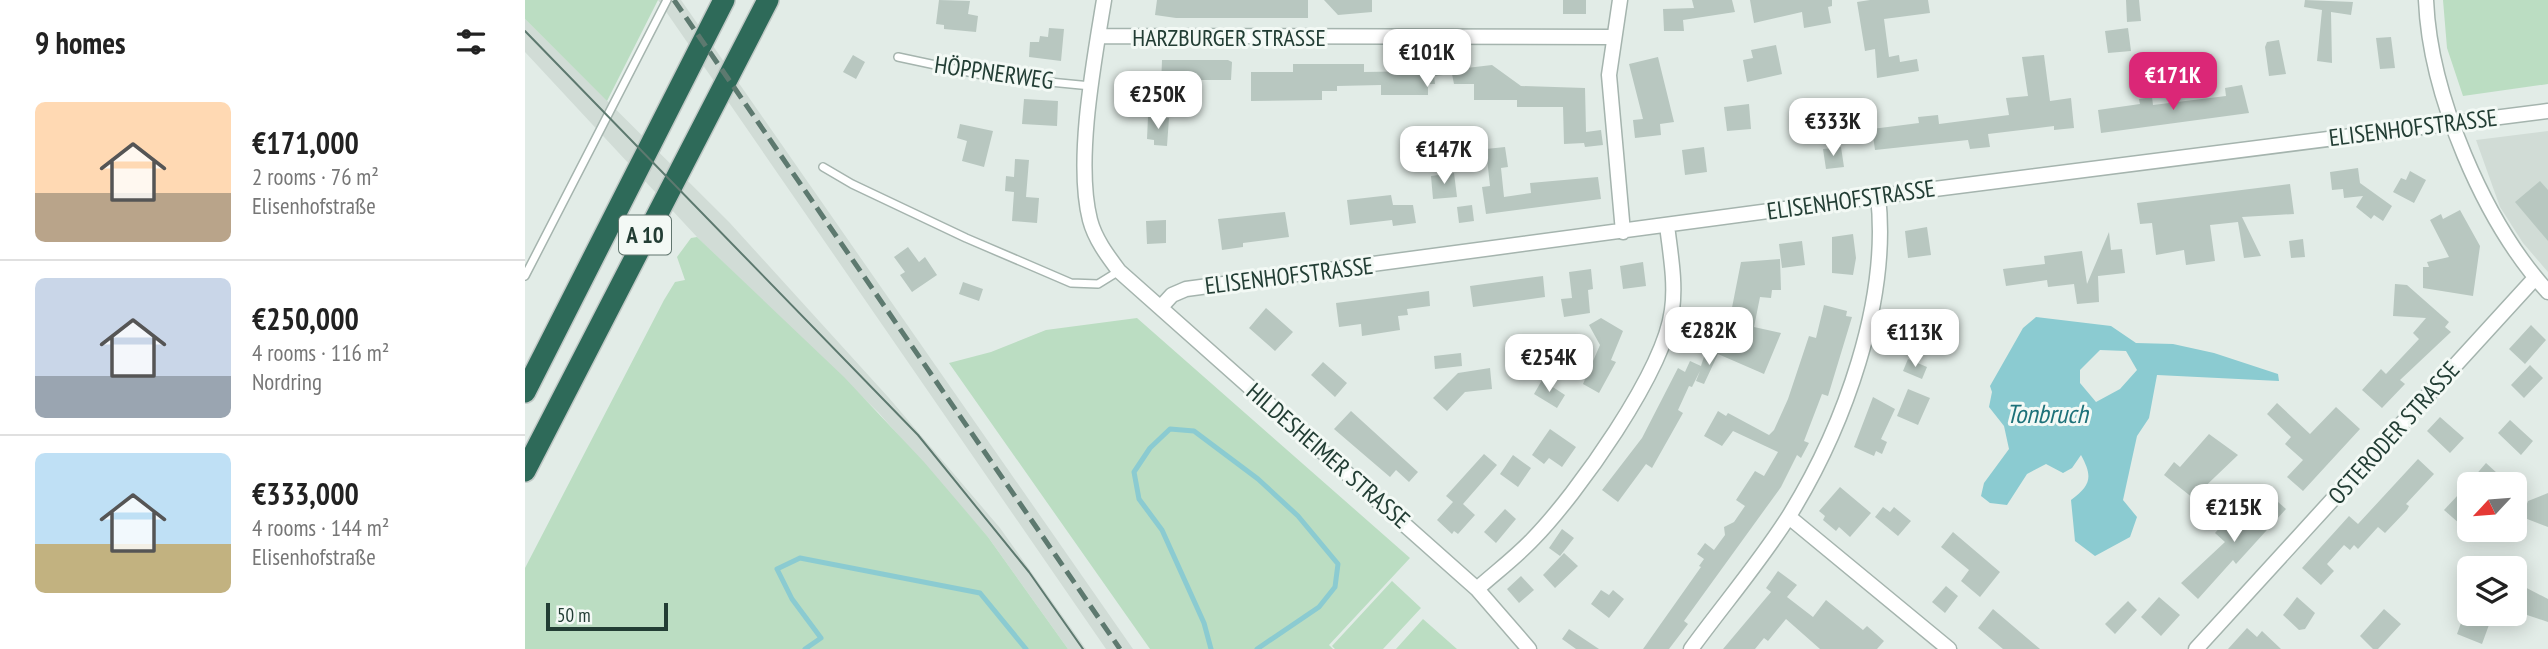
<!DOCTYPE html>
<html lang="en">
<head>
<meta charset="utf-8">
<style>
  body { margin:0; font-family:"PT Sans Narrow",sans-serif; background:#f6f6f6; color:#222; height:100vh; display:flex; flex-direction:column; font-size:26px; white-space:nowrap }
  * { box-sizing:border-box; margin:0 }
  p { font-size:23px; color:#767676 }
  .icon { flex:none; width:38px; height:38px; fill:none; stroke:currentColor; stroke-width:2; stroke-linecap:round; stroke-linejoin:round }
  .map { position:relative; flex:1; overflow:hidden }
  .drawer { display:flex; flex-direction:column; background:#fff; width:525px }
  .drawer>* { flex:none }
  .needle { width:46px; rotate:244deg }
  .controls { position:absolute; left:1932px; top:472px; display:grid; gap:14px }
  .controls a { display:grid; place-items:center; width:70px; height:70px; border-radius:10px; background:#fff; box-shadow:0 4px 18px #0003; font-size:35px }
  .scale { position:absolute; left:21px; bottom:18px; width:122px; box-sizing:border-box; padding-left:7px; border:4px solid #223d34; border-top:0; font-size:19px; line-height:24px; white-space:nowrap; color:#223d34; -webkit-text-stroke:5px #f3f9f5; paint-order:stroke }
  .price { position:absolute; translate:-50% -60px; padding:0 16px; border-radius:14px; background:#fff; color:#222; font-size:23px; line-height:46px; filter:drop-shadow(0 2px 4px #0008) }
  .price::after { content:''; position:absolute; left:50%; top:42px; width:21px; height:16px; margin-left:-10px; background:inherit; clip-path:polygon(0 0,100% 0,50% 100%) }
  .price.selected { background:#db2777; color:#fff }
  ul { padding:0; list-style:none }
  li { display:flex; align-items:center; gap:21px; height:175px; padding:0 35px }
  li+li { border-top:2px solid #e0e0e0 }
  li span { display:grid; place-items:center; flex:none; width:196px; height:140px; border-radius:10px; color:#555 }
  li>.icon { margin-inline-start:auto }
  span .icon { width:84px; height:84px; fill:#fffc; stroke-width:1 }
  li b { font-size:30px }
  h2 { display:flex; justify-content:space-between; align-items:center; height:84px; padding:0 35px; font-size:30px }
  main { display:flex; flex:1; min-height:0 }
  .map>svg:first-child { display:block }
  .built { fill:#d1dcd6 }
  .green { fill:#bbddc2 }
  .water { fill:#8bcbd1; fill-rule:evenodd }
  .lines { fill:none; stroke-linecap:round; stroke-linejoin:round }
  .stream { stroke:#8bcbd1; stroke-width:5 }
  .building { fill:#b8c7c0 }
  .service-casing { stroke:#a5b4ae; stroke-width:10 }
  .minor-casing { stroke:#a5b4ae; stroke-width:17 }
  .motorway-casing { stroke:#c1c9c6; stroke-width:24 }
  .service { stroke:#fff; stroke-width:7 }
  .minor { stroke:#fff; stroke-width:14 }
  .motorway { stroke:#2e6a59; stroke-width:21 }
  .tram { stroke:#5d796f; stroke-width:2 }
  .rail { stroke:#5d796f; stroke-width:5; stroke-dasharray:14 7; stroke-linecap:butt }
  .labels { text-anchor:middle; stroke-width:6; stroke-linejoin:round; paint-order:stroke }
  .shield { fill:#f3f9f5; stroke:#61756e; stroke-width:2 }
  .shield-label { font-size:23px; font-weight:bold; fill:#223d34 }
  .street-label { font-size:24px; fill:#223d34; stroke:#f3f9f5 }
  .water-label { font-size:26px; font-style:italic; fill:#1d7179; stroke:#f3f9f5 }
</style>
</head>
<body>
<main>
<section class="drawer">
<h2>9 homes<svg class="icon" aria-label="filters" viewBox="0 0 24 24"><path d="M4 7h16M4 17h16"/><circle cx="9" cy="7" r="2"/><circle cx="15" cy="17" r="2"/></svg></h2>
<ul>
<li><span style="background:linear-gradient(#ffd9b3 65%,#b9a48a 0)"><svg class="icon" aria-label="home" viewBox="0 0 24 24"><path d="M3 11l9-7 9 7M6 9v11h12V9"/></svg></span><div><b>€171,000</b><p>2 rooms · 76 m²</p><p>Elisenhofstraße</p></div></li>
<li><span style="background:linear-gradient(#c9d6e8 70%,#9aa5b1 0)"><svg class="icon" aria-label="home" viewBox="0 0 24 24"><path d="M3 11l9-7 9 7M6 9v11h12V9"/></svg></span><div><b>€250,000</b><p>4 rooms · 116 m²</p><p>Nordring</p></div></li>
<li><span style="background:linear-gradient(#bfe0f5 65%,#c2b280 0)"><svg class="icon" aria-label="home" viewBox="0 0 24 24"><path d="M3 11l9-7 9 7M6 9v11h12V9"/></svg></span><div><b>€333,000</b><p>4 rooms · 144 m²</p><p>Elisenhofstraße</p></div></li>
</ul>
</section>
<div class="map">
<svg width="2023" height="649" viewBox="0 0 2023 649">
  <rect width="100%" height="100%" fill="#e2ece7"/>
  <path class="built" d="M133,0H156L608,649H581Z
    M0,19L204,222L364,398L475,528L561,649H543L463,537L353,412L172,237L0,52Z
    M2023,131V272L1998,243L1975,207L1951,140Z"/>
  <path class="green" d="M0,0H133L82,101L0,19Z
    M1918,0H2023V84L1938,96L1922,48Z
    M172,237L319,377L399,462L463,537L543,649H0V568L139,300L150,282L160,280L152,257L166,238Z
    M612,318L885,558L804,645L808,649H625L424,363L466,352L521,330Z
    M867,581L896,608L858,649H810L807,646Z
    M898,619L932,649H871Z"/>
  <path class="water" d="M1511,317L1586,326L1611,343L1648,344L1689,353L1753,374L1754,381L1632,375L1624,418L1612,436L1598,500L1612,517L1605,537L1570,556L1550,541L1546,500C1566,485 1568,477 1556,455L1547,468L1538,473L1521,464L1502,474L1482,505L1465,503L1456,496L1459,483L1484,449L1479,426L1464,407L1467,392L1465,386L1498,328ZM1575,350L1601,351L1612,370L1595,389L1571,402L1555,383V370Z"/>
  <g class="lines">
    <path class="stream" d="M280,649L296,638L267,599L252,569L275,558L455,593L501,649
      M686,649L679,623L637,530L614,499L609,472L625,448L645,429L669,431L733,479L773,516L813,564L810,587L794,607L732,649"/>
  </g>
  <path class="building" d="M414,0L445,1L443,14L453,16L451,32L419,29V25L411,24Z
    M632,0H783V18H651L630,15Z
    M799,0H847V12L813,15Z
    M1038,0H1061V14H1038Z
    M1167,0H1207L1210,12L1158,20L1159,31H1139L1138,9L1169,8Z
    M1225,0H1307V6L1303,7L1306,23L1279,28L1277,12L1229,23Z
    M1345,0H1403L1405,13L1359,19L1364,57L1374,55L1375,62L1392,59L1394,71L1352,78L1350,49L1340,51L1332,2Z
    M1601,0H1614L1616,21L1602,22Z
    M1780,0L1828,2L1826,15L1806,12L1807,63L1792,61L1797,10L1779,7Z
    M524,28L539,29L536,61L504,57L505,42H514L515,36L523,37Z
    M1603,28L1606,51L1583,53L1580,31Z
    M1866,37L1870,68L1855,69L1851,38Z
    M1754,40L1761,74L1744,76L1740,47L1742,42Z
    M1251,45L1257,74L1222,82L1218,60L1228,58L1226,50Z
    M328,55L340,62L331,79L318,72Z
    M1519,55L1525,101L1546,98L1549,128L1529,130V126L1463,134L1465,147L1445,149L1443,140L1350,150L1347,129L1394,123L1393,117L1413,115L1414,124L1484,115L1481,98L1503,96L1497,57Z
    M1133,57L1149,122L1135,124L1136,135L1110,138L1108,120L1118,119L1104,64Z
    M911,58L933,60V69L967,65L996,86L1060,88L1061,132L1076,130L1078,145L1060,147L1059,143L1039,144L1038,107H992V100H949V84H929L927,74L909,76L910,84H903V95H856V85L812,86V91H797V100L726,101V72H768V64H839V72L900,71V60Z
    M637,60H703L707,62L706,80H670L669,102L656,101V87L636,86Z
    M1717,85L1724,113L1576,133L1573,110L1615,104L1614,99L1627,97L1628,105L1701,96L1700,88Z
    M499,99L533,101L532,126L497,124Z
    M1224,104L1226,129L1202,131L1199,107Z
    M623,117L644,118L642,146L629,145V140L622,139Z
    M435,124L468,131L459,167L437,161L442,141L432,138Z
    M980,147L983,167L976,168L979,197L1006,193L1005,183L1073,177L1076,199L961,214L957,187L965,186L961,149Z
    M1179,147L1182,172L1160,175L1157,150Z
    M1316,147L1319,167L1301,169L1298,149Z
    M490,159L504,160L501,197L514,198L512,223L487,221L489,192L480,191L481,176L489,177Z
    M1833,168L1835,183L1867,206L1858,221L1849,215L1846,219L1831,207L1838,196L1819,198L1818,189L1807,190L1805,172Z
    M1885,171L1901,180L1889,203L1868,192L1876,178L1881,180Z
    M929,173L932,197L908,199L906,176Z
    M2015,181L2023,190V241L1990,202Z
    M1765,184L1769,214L1717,217L1736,256L1719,258L1713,222L1685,225L1690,261L1661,265L1659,250L1631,255L1627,223L1615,224L1612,203Z
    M866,195L868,205H888L891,223L868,226L867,220L825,225L822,200Z
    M947,205L949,221L934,223L932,207Z
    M1935,210L1955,246L1948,296L1898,288V267H1904L1902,262L1924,257L1905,220L1916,214L1918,219Z
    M760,212L764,237L718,243V247L697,250L693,219Z
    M641,220V243L622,244L621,221Z
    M1402,227L1406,255L1383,258L1380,231Z
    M1584,232L1586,250L1597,249L1600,273L1573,276L1574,302L1552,304L1549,284L1523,287L1522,280L1481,286L1478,269L1520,264L1519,256L1557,251L1562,284Z
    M1328,234L1331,258L1328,275L1307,273V237Z
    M1778,239L1780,257L1766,258L1764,241Z
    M1277,241L1280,265L1257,268L1254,244Z
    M383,247L394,262L400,257L412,275L387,292L375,275L380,272L369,257Z
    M1255,259L1256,290H1247L1246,298L1235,297L1229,327L1256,333L1239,374L1193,354L1179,384L1171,381L1175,371L1167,387L1164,386L1153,410L1158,413L1127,468L1121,464L1093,502L1077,490L1117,438L1153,368L1160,372L1165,361L1176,366L1185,338L1200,343L1216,262Z
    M1118,262L1121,286L1098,289L1095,266Z
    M1066,269L1068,289L1063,290L1065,313L1039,317L1036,299L1047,298L1044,272Z
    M1018,276L1020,297L948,307L945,286Z
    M438,282L458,289L454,301L434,294Z
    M1870,284L1882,285L1924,322L1920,327L1926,332L1875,380L1880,384L1857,408L1837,390L1856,369L1861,374L1894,339L1888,333L1901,318L1868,316Z
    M904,291L905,306L882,309L883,315L873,316L875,330L837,336L836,324L814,327L811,303Z
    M1299,305L1322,311L1321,316L1327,317L1303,396L1297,394L1279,441L1284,443L1276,458L1272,455L1256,487L1159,621L1163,624L1144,649H1118L1176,567L1174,566L1179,559L1172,554L1180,543L1189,550L1200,535L1199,527L1209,522L1220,506L1211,500L1230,471L1239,476L1253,452L1208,431L1197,446L1179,436L1188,420L1193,411L1201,416L1203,413L1244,435L1249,430L1263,399L1284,336L1291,338Z
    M741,308L768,332L750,351L724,328Z
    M1076,318L1098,331L1086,360L1091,362L1074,393L1058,384L1075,345L1064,325Z
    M2006,325L2021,340L2000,364L1984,349Z
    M936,353L937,366L910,369L909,356Z
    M1383,359L1402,367L1397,379L1378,371Z
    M798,362L822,383L810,397L786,375Z
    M2005,365L2018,378L1999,398L1986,385Z
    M965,368L967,389L940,392L922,411L908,398L933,373Z
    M1017,380L1040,395L1032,408L1009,394Z
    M1383,389L1405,398L1393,425L1372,416Z
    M1348,397L1370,409L1356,439L1362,442L1357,454L1351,451L1349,456L1329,447Z
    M1752,403L1785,434L1811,407L1835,429L1778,491L1762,477L1778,460L1760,444L1766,437L1742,414Z
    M826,411L893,472L884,482L871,470L865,477L809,429Z
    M1915,417L1939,438L1925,453L1902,431Z
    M1985,420L2008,441L1996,455L1973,433Z
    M1025,429L1051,447L1037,467L1024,458L1019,464L1007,455Z
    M1684,434L1713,455L1668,498L1639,475L1649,462L1655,467Z
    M959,454L972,465L938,504L950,515L933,534L929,531L927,534L912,520L928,502L921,496Z
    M988,455L1006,468L993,487L975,474Z
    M1893,459L1909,474L1881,504L1884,506L1882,510L1860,533L1853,527L1833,549L1829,545L1825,550L1819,545L1802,564L1809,571L1796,585L1777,568L1824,516L1833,524Z
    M1961,463L1985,485H1942Z
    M1315,487L1346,513L1325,537L1314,527L1311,531L1298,520L1300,516L1294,511Z
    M2023,493V527L1997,517L2003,501Z
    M1744,494L1761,509L1711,564L1708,560L1673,599L1656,583L1700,542L1690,533L1705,516L1713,523L1722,517Z
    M1934,494L1944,503V514L1935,524L1919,510Z
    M1358,507L1365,512L1369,507L1386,521L1373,536L1350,517Z
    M980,509L991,519L971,543L959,532Z
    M1037,529L1049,538L1035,556L1024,548Z
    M1428,532L1475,572L1455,597L1436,581L1444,570L1416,547Z
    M1039,553L1053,566L1030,588L1018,575Z
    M1253,571L1272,585L1262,597L1288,617L1301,600L1338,630L1342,626L1359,641L1352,649H1295L1261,619L1243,641L1239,638L1230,649H1198L1246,592L1241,588Z
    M996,576L1009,590L994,603L982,589Z
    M1994,584L2023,599V622L1990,611V595Z
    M1421,586L1433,596L1420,613L1407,602Z
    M1076,590L1084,595L1088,590L1099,599L1084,618L1066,604Z
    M1634,597L1655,615L1636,636L1616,617Z
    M1772,597L1790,613L1780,629L1774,630L1758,615Z
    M1603,601L1612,610L1590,634L1580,624Z
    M1468,609L1515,649H1478L1453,628Z
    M1859,609L1876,624L1853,649H1848L1835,636Z
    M1940,612L1965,622L1957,644L1932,634Z
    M1722,628L1732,637L1737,631L1756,649H1703Z
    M1044,629L1074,649H1051L1037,639Z"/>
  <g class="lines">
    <defs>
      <path id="service" d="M373,57L462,76L566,86
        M298,167L327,184L441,238L546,283L573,284L594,271
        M0,276L142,0"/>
      <path id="minor" d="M579,0C569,61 550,161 565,220C570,239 582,255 594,271L952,589L1004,649
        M1095,0L1084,75L1098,232
        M1901,0C1905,95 1959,222 2023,292
        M573,36L1087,37
        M636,307L647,295L661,289L1386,192L2023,111
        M1264,517L1424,649
        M952,589C971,572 991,557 1008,539C1052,494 1139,372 1147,310C1151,282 1145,252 1142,225
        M1166,649C1198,605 1235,562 1264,516C1319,427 1365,301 1353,196
        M1671,649L2010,278"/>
      <path id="motorway" d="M0,392L199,0
        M0,471L243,0"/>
    </defs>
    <use href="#service" class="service-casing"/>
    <use href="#minor" class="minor-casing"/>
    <use href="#motorway" class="motorway-casing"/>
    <use href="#service" class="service"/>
    <use href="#minor" class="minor"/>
    <use href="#motorway" class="motorway"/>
    <path class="tram" d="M0,31L393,435L504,572L558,649"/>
    <path class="rail" d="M149,0L595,649"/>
  </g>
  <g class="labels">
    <rect class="shield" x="94" y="215.5" width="52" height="39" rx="5"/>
    <g class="shield-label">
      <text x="120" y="243">A 10</text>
    </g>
    <g class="street-label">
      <text x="704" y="46">HARZBURGER STRASSE</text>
      <text transform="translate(469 73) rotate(8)" y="8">HÖPPNERWEG</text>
      <text transform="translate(1888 128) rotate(-7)" y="8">ELISENHOFSTRASSE</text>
      <text transform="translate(1326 200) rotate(-8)" y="8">ELISENHOFSTRASSE</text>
      <text transform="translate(764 276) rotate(-7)" y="8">ELISENHOFSTRASSE</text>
      <text transform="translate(1869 433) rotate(-48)" y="8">OSTERODER STRASSE</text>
      <text transform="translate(803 456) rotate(41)" y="8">HILDESHEIMER STRASSE</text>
    </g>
    <g class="water-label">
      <text x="1522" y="423">Tonbruch</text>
    </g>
  </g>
</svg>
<div class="controls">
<a><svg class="needle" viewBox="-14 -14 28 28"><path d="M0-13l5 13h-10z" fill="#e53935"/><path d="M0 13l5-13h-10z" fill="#767676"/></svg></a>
<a><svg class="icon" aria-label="layers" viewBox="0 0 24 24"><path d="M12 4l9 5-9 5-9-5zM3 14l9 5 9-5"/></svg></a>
</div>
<div class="scale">50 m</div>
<b class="price" style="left:902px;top:89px">€101K</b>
<b class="price selected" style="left:1648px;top:112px">€171K</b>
<b class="price" style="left:633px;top:131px">€250K</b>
<b class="price" style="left:1308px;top:158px">€333K</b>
<b class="price" style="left:919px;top:186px">€147K</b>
<b class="price" style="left:1184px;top:367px">€282K</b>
<b class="price" style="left:1390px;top:369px">€113K</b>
<b class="price" style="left:1024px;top:394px">€254K</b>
<b class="price" style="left:1709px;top:544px">€215K</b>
</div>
</main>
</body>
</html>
